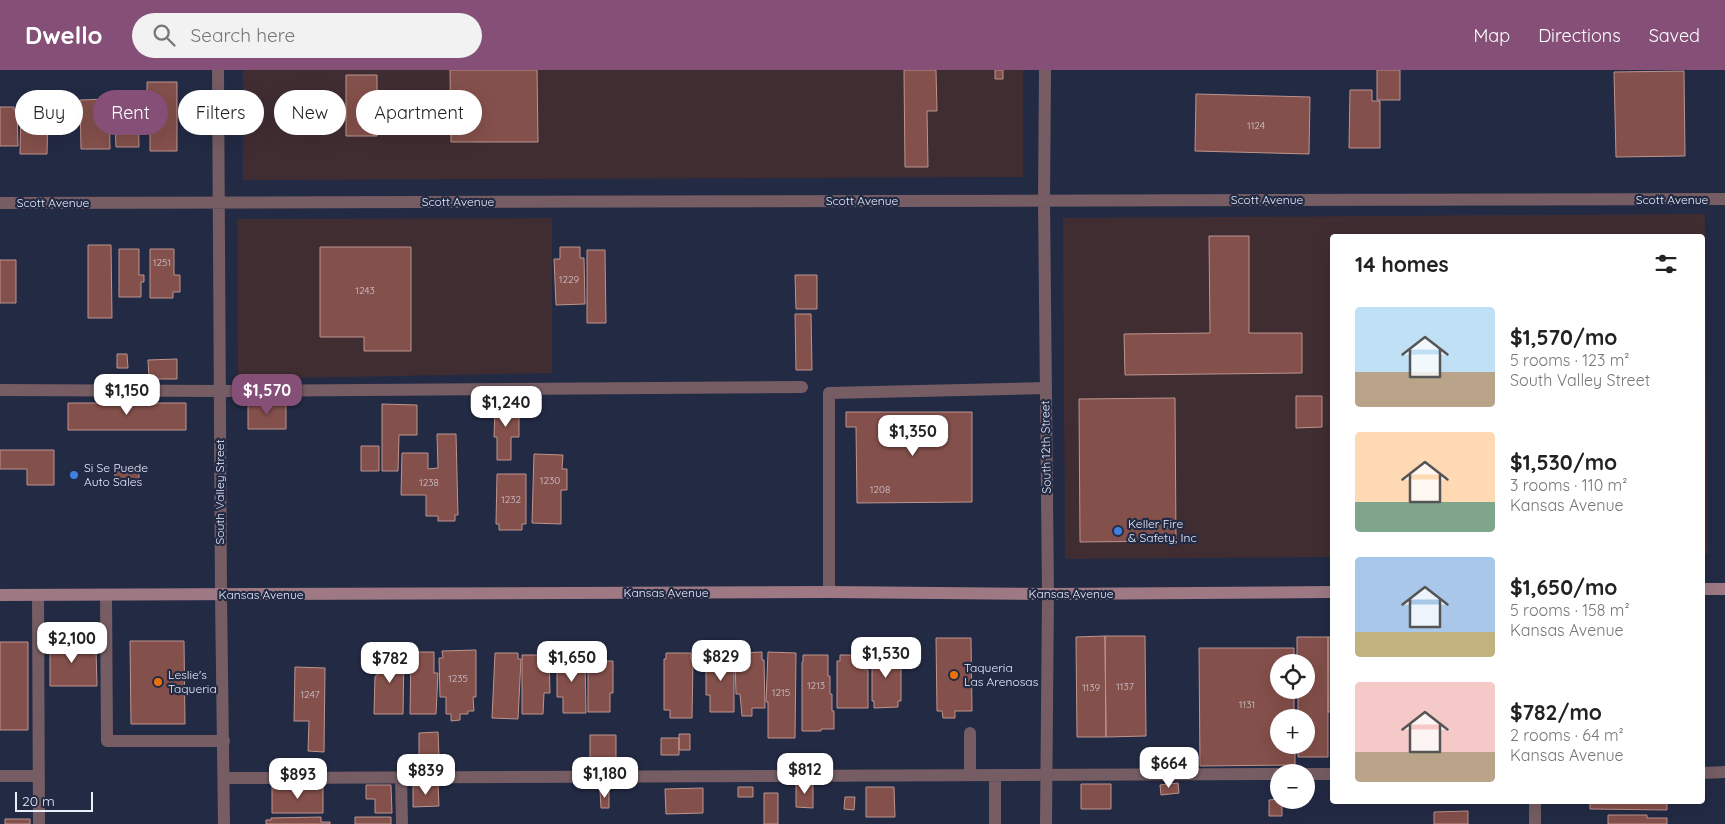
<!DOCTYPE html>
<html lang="en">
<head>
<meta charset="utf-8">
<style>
  body { margin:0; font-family:Quicksand,sans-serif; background:#f2f2f2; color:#222; height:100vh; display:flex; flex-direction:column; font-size:19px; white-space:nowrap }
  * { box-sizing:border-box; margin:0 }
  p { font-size:16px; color:#767676 }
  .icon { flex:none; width:28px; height:28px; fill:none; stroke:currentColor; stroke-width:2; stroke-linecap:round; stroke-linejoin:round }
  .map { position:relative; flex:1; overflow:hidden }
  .details { position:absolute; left:1330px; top:164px; width:375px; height:570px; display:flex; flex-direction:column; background:#fff; border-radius:5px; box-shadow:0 5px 20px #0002 }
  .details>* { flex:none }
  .guide { position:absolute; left:15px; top:20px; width:475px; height:45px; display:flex; gap:10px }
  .tools { position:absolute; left:1270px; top:584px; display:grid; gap:10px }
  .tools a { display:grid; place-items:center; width:45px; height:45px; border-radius:50%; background:#fff; box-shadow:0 5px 20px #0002; font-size:25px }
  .scale { position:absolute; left:15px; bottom:12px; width:78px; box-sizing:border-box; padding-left:5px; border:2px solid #e9edfc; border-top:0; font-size:14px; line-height:18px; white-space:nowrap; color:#e9edfc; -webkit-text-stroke:4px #232a44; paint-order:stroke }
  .price { position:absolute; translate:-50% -42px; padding:0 11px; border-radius:10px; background:#fff; color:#222; font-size:16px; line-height:32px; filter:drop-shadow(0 1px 2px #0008) }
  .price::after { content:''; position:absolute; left:50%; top:30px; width:15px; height:11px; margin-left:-8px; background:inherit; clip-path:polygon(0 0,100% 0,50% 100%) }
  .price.active { background:#854f77; color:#fff }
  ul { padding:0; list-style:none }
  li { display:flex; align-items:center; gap:15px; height:125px; padding:0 25px }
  li span { display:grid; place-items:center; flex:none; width:140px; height:100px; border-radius:5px; color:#555 }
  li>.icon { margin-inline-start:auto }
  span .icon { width:60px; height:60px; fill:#fffc; stroke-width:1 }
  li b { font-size:21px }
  h2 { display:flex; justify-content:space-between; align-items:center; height:60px; padding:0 25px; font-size:21px }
  .chip { padding:0 18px; border-radius:22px; background:#fff; box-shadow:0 5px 20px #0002; font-size:18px; line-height:45px }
  .chip.active { background:#854f77; color:#fff }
  header { display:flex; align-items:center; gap:30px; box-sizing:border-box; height:70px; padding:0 25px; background:#854f77; color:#fff }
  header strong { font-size:24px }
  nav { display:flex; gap:28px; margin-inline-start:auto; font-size:18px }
  .search { width:350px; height:45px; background:#f2f2f2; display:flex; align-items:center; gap:12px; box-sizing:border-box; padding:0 18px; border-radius:28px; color:#767676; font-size:19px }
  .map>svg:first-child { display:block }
  .industrial { fill:#402d32 }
  .building { fill:#84504b; stroke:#bd948f }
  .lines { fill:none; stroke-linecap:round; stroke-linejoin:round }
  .service { stroke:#755d63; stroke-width:12 }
  .minor { stroke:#755d63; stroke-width:12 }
  .tertiary { stroke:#755d63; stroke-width:12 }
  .secondary { stroke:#9e7983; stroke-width:12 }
  .shop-dot { fill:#3f7fe0; stroke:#232a44; stroke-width:2 }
  .food-dot { fill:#e8710a; stroke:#232a44; stroke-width:2 }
  .labels { text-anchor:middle; stroke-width:4.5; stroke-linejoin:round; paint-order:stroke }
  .number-label { font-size:10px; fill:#d0c6d0 }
  .street-label { font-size:12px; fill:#e9edfc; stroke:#232a44 }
  .poi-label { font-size:12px; fill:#e9edfc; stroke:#232a44; text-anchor:start }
</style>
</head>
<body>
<header>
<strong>Dwello</strong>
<div class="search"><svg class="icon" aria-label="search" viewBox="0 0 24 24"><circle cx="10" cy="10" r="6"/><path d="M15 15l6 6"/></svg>Search here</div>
<nav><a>Map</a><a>Directions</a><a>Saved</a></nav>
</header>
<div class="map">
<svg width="1725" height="754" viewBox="0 0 1725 754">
  <rect width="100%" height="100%" fill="#232a44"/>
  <path class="industrial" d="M243,0H1023V107L243,110Z
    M1705,144L1708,484H1702V166H1332V487L1065,489L1063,148Z
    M552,148V303L238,309L237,149Z"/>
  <path class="building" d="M450,0H537L538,72H451Z
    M904,0H936L937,41H927L928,97H905Z
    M995,0H1003V9H995Z
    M1377,0H1400V30H1377Z
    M1684,1L1685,86L1616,87L1614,2Z
    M346,5H377V66H346Z
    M147,12H177V81H150V59H143V25H147Z
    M1350,20H1372V31H1380V78H1349Z
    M1196,24L1310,27L1309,84L1195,81Z
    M109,29L110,79H81L80,30Z
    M114,29H138L139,77H116Z
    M21,36L48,37L47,84H20Z
    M0,37H14V40H17L18,76H0Z
    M1209,166H1249V263H1302V303L1125,305L1124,264L1210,263Z
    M88,175H111L112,248H88Z
    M320,177H411V281H364V267H320Z
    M560,177H580V188H584L585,234L556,235L554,189H560Z
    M119,179H139V205H144V212H141V227H119Z
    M150,179H174V205H180V222H173V228H150Z
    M587,180H605L606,253H587Z
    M0,190H16V233H0Z
    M795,205H817V239H796Z
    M795,244H811L812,300H796Z
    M117,284H127L128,298H117Z
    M177,289V309H149L148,290Z
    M1296,326H1322V357L1296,358Z
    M1175,328L1176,471L1080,472L1079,329Z
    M286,332V359H248V333Z
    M499,332H513V337H519V367H511V390H497V367H494L495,336H499Z
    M68,333H186V360H68Z
    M382,334L417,335V365H399L398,401H382Z
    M846,342H972V432L857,433L856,357H846Z
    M437,364H456L458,445H455V451H438V446H426V425H401L402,383H428V399L438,398Z
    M361,376H379V401H361Z
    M0,380H54V415H27V399H0Z
    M534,384L563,385L562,399H567V420H561V454L532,453Z
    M115,396H139V411H115Z
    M497,404H526V454H522V460H499V454H496Z
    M1105,566L1106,667H1077L1076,567Z
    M1105,566H1145L1146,666L1106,667Z
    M1297,567H1328V687H1298V675H1306V648H1298V620H1306V592H1297Z
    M1328,567H1332V642H1328Z
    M50,568H75V580H96L97,616H50Z
    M936,568H971L972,641H955V648H943L942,641H937Z
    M130,571H184L185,654H131Z
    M0,572H28V660H0Z
    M1199,578H1294V592H1279V620H1294V648H1279V675H1295V695L1200,696Z
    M476,580V627H473L474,641H468V644H460V650L451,651V644H446V627H440L439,588H443L442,581Z
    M875,580H895V585H901V631H898V637L874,638V631H872V585H875Z
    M380,582L404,583L403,644H374L375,606H377V589H380Z
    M411,582H434V603H438L436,644H410Z
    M762,582V590H764L765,638H752V646H742L740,624H736L735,590H739V583Z
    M768,582L796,583L795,668H768V632H766Z
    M495,583H518V589H521L518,649L492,648Z
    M666,583H691V589H693L692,648H670V640H664V589H666Z
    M708,584H732V590H734V642H710V625H706V590H708Z
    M522,585H549L550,623H544L543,644H522Z
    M561,585H583V591H585L586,643H563V627H557V591H561Z
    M803,585H828V606H830V624H832V641H834V659H821V661H802V592H803Z
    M840,585H865V600H868V638H837V591H840Z
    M588,591H613V623H610V642H588Z
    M295,597L325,598L324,682L308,681L309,651H294Z
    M438,662L439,687L419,688V663Z
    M679,664H690V680H679Z
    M590,665H616V695H590Z
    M661,668H679V685H661Z
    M796,713H813V738L796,737Z
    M1178,713L1179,723L1161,725L1160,715Z
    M1081,714H1111V739H1081Z
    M366,715H391L392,743H375V729H366Z
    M438,715L439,736L413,737V716Z
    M272,716H323V743H272Z
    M738,717H753V727H738Z
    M866,717H894L895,747H866Z
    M703,718V743L666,744L665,719Z
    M600,721H609V738H601Z
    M764,723H778V754H764Z
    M845,727H855L854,740L844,739Z
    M1279,729L1282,730V746H1269V730Z
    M1590,731H1667V740L1590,739Z
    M1468,741V754H1434V742Z
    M1608,745H1647V748H1667V754H1608Z
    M321,747V752H330V754H266V750H271V748Z
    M355,747H391V754H355Z
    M5,749H30V754H5Z"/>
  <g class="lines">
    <path class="service" d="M0,320L220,321L802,317
      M829,522V323L1046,318
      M38,525L39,754
      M106,525L107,671H224
      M970,663V705
      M1702,703L1725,702
      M1306,704H1332
      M995,705V754
      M0,706H38
      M401,707L402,754
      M224,708L1279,704
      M1535,731V754"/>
    <path class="minor" d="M218,0L221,525L224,754
      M1045,0L1044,131L1048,524
      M0,133L1725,129"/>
    <path class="tertiary" d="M1046,754L1048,524"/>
    <path class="secondary" d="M1702,519H1725
      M0,525L829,522L1048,524L1332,522"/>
  </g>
  <g class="shop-dot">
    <circle cx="74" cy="405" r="5"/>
    <circle cx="1118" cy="461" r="5"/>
  </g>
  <g class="food-dot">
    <circle cx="954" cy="605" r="5"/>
    <circle cx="158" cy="612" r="5"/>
  </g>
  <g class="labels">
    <g class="number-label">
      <text x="1256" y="59">1124</text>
      <text x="162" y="196">1251</text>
      <text x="569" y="213">1229</text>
      <text x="365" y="224">1243</text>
      <text x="550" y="414">1230</text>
      <text x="429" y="416">1238</text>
      <text x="880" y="423">1208</text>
      <text x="511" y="433">1232</text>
      <text x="458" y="612">1235</text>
      <text x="816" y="619">1213</text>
      <text x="1125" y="620">1137</text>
      <text x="1091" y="621">1139</text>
      <text x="781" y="626">1215</text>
      <text x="310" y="628">1247</text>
      <text x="1247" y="638">1131</text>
    </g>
    <g class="street-label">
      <text x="1267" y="134">Scott Avenue</text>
      <text x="1672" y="134">Scott Avenue</text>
      <text x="862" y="135">Scott Avenue</text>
      <text x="458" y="136">Scott Avenue</text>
      <text x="53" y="137">Scott Avenue</text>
      <text transform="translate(1046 377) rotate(-91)" y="4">South 12th Street</text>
      <text transform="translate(220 422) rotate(-90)" y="4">South Valley Street</text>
      <text x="666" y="527">Kansas Avenue</text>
      <text x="1071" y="528">Kansas Avenue</text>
      <text x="261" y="529">Kansas Avenue</text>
    </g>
    <g class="poi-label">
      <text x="84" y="402">Si Se Puede<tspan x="84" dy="14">Auto Sales</tspan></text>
      <text x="1128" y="458">Keller Fire<tspan x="1128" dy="14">&amp; Safety, Inc</tspan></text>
      <text x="964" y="602">Taqueria<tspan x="964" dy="14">Las Arenosas</tspan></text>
      <text x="168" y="609">Leslie's<tspan x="168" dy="14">Taqueria</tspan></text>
    </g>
  </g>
</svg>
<div class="tools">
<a><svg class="icon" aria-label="locate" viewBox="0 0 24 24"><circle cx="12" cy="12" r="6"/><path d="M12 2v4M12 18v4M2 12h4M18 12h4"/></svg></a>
<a>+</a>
<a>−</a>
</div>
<div class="scale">20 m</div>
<b class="price" style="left:127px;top:346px">$1,150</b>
<b class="price active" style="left:267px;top:346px">$1,570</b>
<b class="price" style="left:506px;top:358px">$1,240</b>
<b class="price" style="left:913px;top:387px">$1,350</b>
<b class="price" style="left:72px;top:594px">$2,100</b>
<b class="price" style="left:886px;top:609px">$1,530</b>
<b class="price" style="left:721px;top:612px">$829</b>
<b class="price" style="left:572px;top:613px">$1,650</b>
<b class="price" style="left:390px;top:614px">$782</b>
<b class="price" style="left:1169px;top:719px">$664</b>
<b class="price" style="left:805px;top:725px">$812</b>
<b class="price" style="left:426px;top:726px">$839</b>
<b class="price" style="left:605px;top:729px">$1,180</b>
<b class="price" style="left:298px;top:730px">$893</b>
<div class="guide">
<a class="chip">Buy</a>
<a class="chip active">Rent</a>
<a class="chip">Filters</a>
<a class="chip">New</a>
<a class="chip">Apartment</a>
</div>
<section class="details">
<h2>14 homes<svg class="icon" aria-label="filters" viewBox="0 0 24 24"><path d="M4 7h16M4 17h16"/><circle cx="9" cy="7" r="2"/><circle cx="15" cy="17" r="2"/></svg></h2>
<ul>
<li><span style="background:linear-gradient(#bfe0f5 65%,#b9a48a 0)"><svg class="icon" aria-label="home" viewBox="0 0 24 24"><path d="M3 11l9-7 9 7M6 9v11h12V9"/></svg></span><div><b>$1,570/mo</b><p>5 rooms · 123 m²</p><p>South Valley Street</p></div></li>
<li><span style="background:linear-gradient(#ffd9b3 70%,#7fa58c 0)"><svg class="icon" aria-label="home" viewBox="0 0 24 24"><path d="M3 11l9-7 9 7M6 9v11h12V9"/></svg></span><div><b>$1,530/mo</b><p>3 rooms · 110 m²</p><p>Kansas Avenue</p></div></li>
<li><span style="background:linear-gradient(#a9c7e8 75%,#c2b280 0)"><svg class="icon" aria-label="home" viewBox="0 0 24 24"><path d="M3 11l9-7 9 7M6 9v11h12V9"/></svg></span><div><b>$1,650/mo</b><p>5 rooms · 158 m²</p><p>Kansas Avenue</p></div></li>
<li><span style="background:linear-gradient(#f6c9c9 70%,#b9a48a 0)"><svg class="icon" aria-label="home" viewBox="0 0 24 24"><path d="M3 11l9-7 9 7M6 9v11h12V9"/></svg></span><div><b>$782/mo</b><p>2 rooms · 64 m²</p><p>Kansas Avenue</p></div></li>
</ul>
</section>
</div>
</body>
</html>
